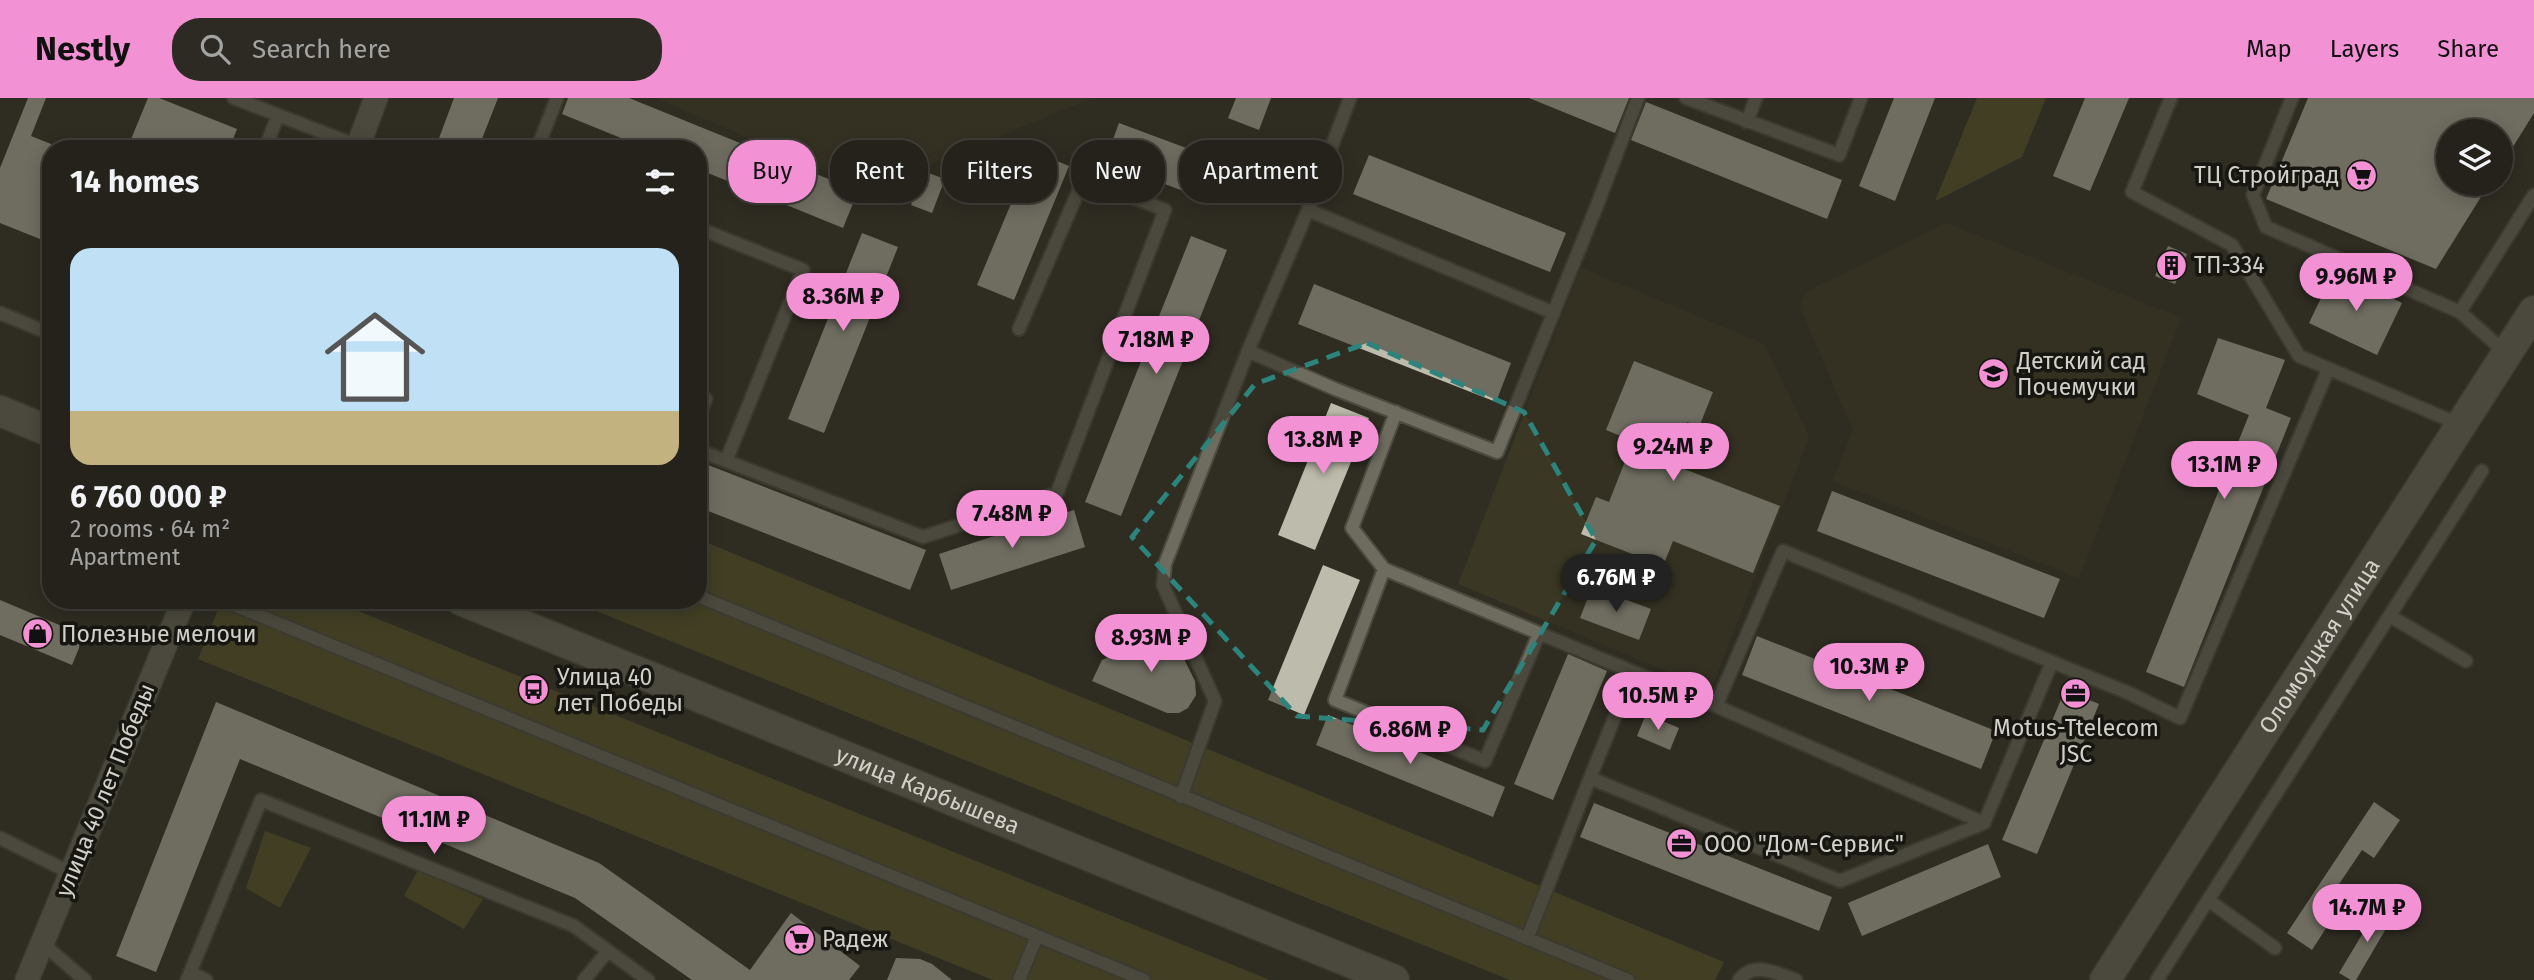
<!DOCTYPE html>
<html lang="en">
<head>
<meta charset="utf-8">
<style>
  body { margin:0; font-family:"Fira Sans",sans-serif; background:#2c2a23; color:#f1f3f6; height:100vh; display:flex; flex-direction:column; font-size:26px; white-space:nowrap }
  * { box-sizing:border-box; margin:0 }
  p { font-size:23px; color:#a3a4a2 }
  .icon { flex:none; width:38px; height:38px; fill:none; stroke:currentColor; stroke-width:2; stroke-linecap:round; stroke-linejoin:round }
  .map { position:relative; flex:1; overflow:hidden }
  .drawer { position:absolute; left:42px; top:42px; width:665px; height:469px; display:flex; flex-direction:column; background:#24221a; border-radius:28px; box-shadow:0 4px 18px #0003,0 0 0 2px #413f39 }
  .drawer>* { flex:none }
  .guide { position:absolute; left:728px; top:42px; width:665px; height:63px; display:flex; gap:14px }
  .controls { position:absolute; left:2436px; top:21px; display:grid; gap:14px }
  .controls a { display:grid; place-items:center; width:77px; height:77px; border-radius:50%; background:#24221a; box-shadow:0 4px 18px #0003,0 0 0 2px #413f39; font-size:35px }
  .price { position:absolute; translate:-50% -60px; padding:0 16px; border-radius:24px; background:#f391d5; color:#111; font-size:23px; line-height:46px; filter:drop-shadow(0 2px 4px #0008) }
  .price::after { content:''; position:absolute; left:50%; top:42px; width:21px; height:16px; margin-left:-10px; background:inherit; clip-path:polygon(0 0,100% 0,50% 100%) }
  .price.active { background:#222; color:#fff }
  ul { padding:0; list-style:none }
  li { display:grid; align-content:center; gap:14px; height:371px; padding:0 28px }
  li+li { border-top:2px solid #413f39 }
  li span { display:grid; place-items:center; height:217px; border-radius:21px; color:#555 }
  li>.icon { margin-inline-start:auto }
  span .icon { width:126px; height:126px; fill:#fffc; stroke-width:1 }
  li b { font-size:30px }
  h2 { display:flex; justify-content:space-between; align-items:center; height:84px; padding:0 28px; font-size:30px }
  .chip { padding:0 24px; border-radius:28px; background:#24221a; box-shadow:0 4px 18px #0003,0 0 0 2px #413f39; font-size:24px; line-height:63px }
  .chip.active { background:#f391d5; color:#111 }
  header { display:flex; align-items:center; gap:42px; box-sizing:border-box; height:98px; padding:0 35px; background:#f391d5; color:#111 }
  header strong { font-size:33px }
  nav { display:flex; gap:38px; margin-inline-start:auto; font-size:24px }
  .search { width:490px; height:63px; background:#2c2a23; display:flex; align-items:center; gap:18px; box-sizing:border-box; padding:0 24px; border-radius:28px; color:#a3a4a2; font-size:26px }
  .map>svg:first-child { display:block }
  .built { fill:#3a3724 }
  .green { fill:#585227 }
  .building { fill:#bdbbab }
  .lines { fill:none; stroke-linecap:round; stroke-linejoin:round }
  .service-casing { stroke:#4c4b40; stroke-width:16 }
  .minor-casing { stroke:#4c4b40; stroke-width:26 }
  .tertiary-casing { stroke:#4c4b40; stroke-width:33 }
  .service { stroke:#6e6c5e; stroke-width:12 }
  .minor { stroke:#6e6c5e; stroke-width:23 }
  .tertiary { stroke:#6e6c5e; stroke-width:30 }
  .marked { fill:none; stroke:#2c847c; stroke-width:5; stroke-dasharray:14 9; stroke-linejoin:round }
  .labels { text-anchor:middle; stroke-width:7; stroke-linejoin:round; paint-order:stroke }
  .poi-label { font-size:23px; fill:#d2d1c9; stroke:#171611; text-anchor:start }
  .street-label { font-size:23px; fill:#d2d1c9; stroke:#171611 }
</style>
</head>
<body>
<header>
<strong>Nestly</strong>
<div class="search"><svg class="icon" aria-label="search" viewBox="0 0 24 24"><circle cx="10" cy="10" r="6"/><path d="M15 15l6 6"/></svg>Search here</div>
<nav><a>Map</a><a>Layers</a><a>Share</a></nav>
</header>
<div class="map">
<svg width="2534" height="882" viewBox="0 0 2534 882">
  <rect width="100%" height="100%" fill="#302e22"/>
  <path class="built" d="M657,0H1092L869,92Z
    M1946,125L2181,220L2079,480L1833,383L1853,332L1800,209L1806,194Z
    M1581,170L1764,246L1809,339L1711,591L1458,486Z"/>
  <path class="green" d="M1977,0H2046L2022,59L1935,103Z
    M698,441L1724,864L1715,882H1510L569,502H698Z
    M222,502H331L1270,882H993L198,561Z
    M265,733L311,750L280,810L246,790Z
    M418,772L483,801L464,831L404,798Z"/>
  <path class="building" d="M28,0H46L31,38L51,46V113L40,141L0,125V70Z
    M148,0H159L237,31L229,51H127Z
    M454,0H498L478,51H435Z
    M568,0H629L858,93L843,130L698,71V51H648L562,16Z
    M1236,0H1271L1259,32L1228,20Z
    M1529,0H1629L1615,35Z
    M1894,0H1935L1895,103L1859,88Z
    M2085,0H2129L2090,93L2053,78Z
    M2308,0H2534V15L2501,68V33H2448V86H2489L2436,171L2266,101Z
    M1646,4L1842,82L1827,121L1631,42Z
    M1119,25L1232,67L1217,106L1105,63Z
    M1033,53L1069,68L1014,202L977,187Z
    M1369,57L1566,135L1550,174L1353,96Z
    M923,73L945,81L932,115L911,107Z
    M862,135L898,149L824,335L788,321Z
    M1191,138L1227,152L1121,418L1085,404Z
    M2168,148L2187,156L2175,186L2155,178Z
    M2334,173L2402,205L2377,257L2309,225Z
    M1314,186L1511,265L1496,304L1298,226Z
    M2218,240L2285,262L2266,310L2291,320L2184,589L2146,574L2249,317L2197,296Z
    M1634,263L1713,294L1699,329L1687,324L1671,366L1780,408L1753,475L1673,443L1663,468L1581,436L1596,399L1609,404L1633,343L1606,332Z
    M1331,305L1369,320L1315,452L1278,437Z
    M703,365L926,452L910,492L698,409V377Z
    M1832,393L2060,481L2044,520L1817,433Z
    M1074,412L1085,449L951,492L939,456Z
    M1323,467L1360,482L1304,617L1268,602Z
    M1592,489L1651,511L1639,542L1580,520Z
    M0,502L76,534L80,542L79,550L72,567L0,537Z
    M1168,529L1195,583L1196,597L1188,610L1179,615H1167L1092,583L1102,562Z
    M1757,538L1996,633L1981,671L1742,577Z
    M1568,556L1607,573L1553,702L1514,686Z
    M2065,592L2099,606L2037,756L2002,742Z
    M216,604L599,765L750,872L791,815L860,868L849,882H692L575,800L240,661L156,874L116,858Z
    M1646,616L1679,630L1670,652L1637,638Z
    M1328,617L1505,689L1493,719L1316,647Z
    M2374,704L2400,722L2374,760L2362,752L2333,795L2340,800L2328,819L2332,821L2312,852L2287,835Z
    M1594,705L1832,799L1819,833L1580,739Z
    M1988,746L2001,779L1862,838L1848,805Z
    M2379,808L2394,817L2356,882H2351L2339,875Z
    M896,860L920,861L932,866L952,882H887Z"/>
  <g class="lines">
    <defs>
      <path id="service" d="M234,0L278,17
        M1350,0L1308,112L1554,215
        M1686,0L1839,57L1861,0
        M2171,0L2132,94L2232,147L2299,258L2461,327
        M2292,0L2253,97L2266,129L2460,214
        M1747,24L1756,0
        M265,51L278,17L358,48
        M537,51L557,0
        M698,130L803,172L726,363L698,352
        M0,215L51,236
        M1248,253L1335,291L1497,354L1596,110L1638,0
        M2507,256L2460,214L2534,97
        M698,298L706,301L698,320
        M1396,314L1352,430L1384,471L1633,574
        M726,363L923,439L1057,395L1165,112L1084,80L1019,231
        M1384,471L1335,602L1485,663L1539,536
        M698,498L1628,882
        M222,502L1144,882
        M2390,518L2466,563
        M1716,608L1984,725
        M1590,680L1633,574L1716,608L1783,453L2052,564
        M1181,699L1215,603L1163,487L1165,466L1248,253L1308,112
        M0,740L71,775
        M2208,802L2275,850
        M1527,841L1590,680L1840,783L1984,725L2052,564L2131,596L2180,620L2328,272
        M43,846L85,882
        M190,874L206,882
        M187,882L261,702L574,828L648,882
        M584,882L608,853
        M1019,882L1037,838
        M1739,882C1754,862 1778,876 1796,882
        M2157,882L2482,373"/>
      <path id="minor" d="M357,51L376,0
        M27,882L184,502"/>
      <g id="tertiary">
        <path d="M0,313L51,334"/>
        <path id="s1" d="M461,502L1394,882"/>
        <path id="s2" d="M2105,882L2534,213"/>
      </g>
    </defs>
    <use href="#service" class="service-casing"/>
    <use href="#minor" class="minor-casing"/>
    <use href="#tertiary" class="tertiary-casing"/>
    <use href="#service" class="service"/>
    <use href="#minor" class="minor"/>
    <use href="#tertiary" class="tertiary"/>
  </g>
  <path d="M0 0H2534V882H0ZM1367,245L1524,314L1596,442L1483,632L1297,618L1132,439L1255,286Z" fill="#302e22" fill-opacity=".55" fill-rule="evenodd"/>
  <path class="marked" d="M1367,245L1524,314L1596,442L1483,632L1297,618L1132,439L1255,286Z"/>
  <defs>
    <symbol id="supermarket-disc" viewBox="-11 -11 22 22"><circle r="9.5" fill="#f391d5" stroke="#171611"/><path d="M-6-5.5h2.5l.6 2H6L4.5 2H-2.5L-4.4-4H-6ZM-1.5 3.2a1.3 1.3 0 1 0 .1 0ZM3 3.2a1.3 1.3 0 1 0 .1 0Z" fill="#111"/></symbol>
    <symbol id="building-disc" viewBox="-11 -11 22 22"><circle r="9.5" fill="#f391d5" stroke="#171611"/><path d="M-4-6H4V6H1V3H-1V6H-4ZM-2.5-4.3h1.7v1.8h-1.7ZM.8-4.3h1.7v1.8H.8ZM-2.5-1h1.7V.8h-1.7ZM.8-1h1.7V.8H.8Z" fill="#111"/></symbol>
    <symbol id="school-disc" viewBox="-11 -11 22 22"><circle r="9.5" fill="#f391d5" stroke="#171611"/><path d="M0-5L7-2L0 1L-7-2ZM-4 1L0 2.5L4 1V4Q0 6-4 4Z" fill="#111"/></symbol>
    <symbol id="shop-disc" viewBox="-11 -11 22 22"><circle r="9.5" fill="#f391d5" stroke="#171611"/><path d="M-5-2.5h2.3a2.7 3.5 0 0 1 5.4 0H5L5.5 6h-11ZM-1.5-2.5h3a1.5 2.3 0 0 0-3 0Z" fill="#111"/></symbol>
    <symbol id="bus-disc" viewBox="-11 -11 22 22"><circle r="9.5" fill="#f391d5" stroke="#171611"/><path d="M-5-6H5V4H4V6H2V4H-2V6H-4V4H-5ZM-3.5-4V0h7V-4ZM-3.5 1.2v1.5H-2V1.2ZM2 1.2v1.5H3.5V1.2Z" fill="#111"/></symbol>
    <symbol id="office-disc" viewBox="-11 -11 22 22"><circle r="9.5" fill="#f391d5" stroke="#171611"/><path d="M-6-3h4V-5.5h4V-3h4V5H-6ZM-1-4.5V-3h2v-1.5ZM-6 0V1H6V0Z" fill="#111"/></symbol>
  </defs>
  <g fill-rule="evenodd">
    <use href="#supermarket-disc" x="2344" y="60" width="35" height="35"/>
    <use href="#building-disc" x="2154" y="150" width="35" height="35"/>
    <use href="#school-disc" x="1976" y="258" width="35" height="35"/>
    <use href="#shop-disc" x="20" y="518" width="35" height="35"/>
    <use href="#bus-disc" x="516" y="574" width="35" height="35"/>
    <use href="#office-disc" x="2058" y="578" width="35" height="35"/>
    <use href="#office-disc" x="1664" y="728" width="35" height="35"/>
    <use href="#supermarket-disc" x="782" y="824" width="35" height="35"/>
  </g>
  <g class="labels">
    <g class="poi-label">
      <text x="2339" y="85" text-anchor="end">ТЦ Стройград</text>
      <text x="2194" y="175">ТП-334</text>
      <text x="2017" y="271">Детский сад<tspan x="2017" dy="26">Почемучки</tspan></text>
      <text x="61" y="544">Полезные мелочи</text>
      <text x="557" y="587">Улица 40<tspan x="557" dy="26">лет Победы</tspan></text>
      <text x="2076" y="638" text-anchor="middle">Motus-Ttelecom<tspan x="2076" dy="26">JSC</tspan></text>
      <text x="1704" y="754">ООО "Дом-Сервис"</text>
      <text x="822" y="849">Радеж</text>
    </g>
    <g class="street-label">
      <text dy="8" stroke="none"><textPath href="#s2" startOffset="397">Оломоуцкая улица</textPath></text>
      <text transform="translate(105 692) rotate(-68)" y="8">улица 40 лет Победы</text>
      <text dy="8" stroke="none"><textPath href="#s1" startOffset="504">улица Карбышева</textPath></text>
    </g>
  </g>
</svg>
<div class="controls">
<a><svg class="icon" aria-label="layers" viewBox="0 0 24 24"><path d="M12 4l9 5-9 5-9-5zM3 14l9 5 9-5"/></svg></a>
</div>
<b class="price" style="left:2356px;top:215px">9.96M ₽</b>
<b class="price" style="left:843px;top:235px">8.36M ₽</b>
<b class="price" style="left:1156px;top:278px">7.18M ₽</b>
<b class="price" style="left:1323px;top:378px">13.8M ₽</b>
<b class="price" style="left:1673px;top:385px">9.24M ₽</b>
<b class="price" style="left:2224px;top:403px">13.1M ₽</b>
<b class="price" style="left:1012px;top:452px">7.48M ₽</b>
<b class="price active" style="left:1616px;top:516px">6.76M ₽</b>
<b class="price" style="left:1151px;top:576px">8.93M ₽</b>
<b class="price" style="left:1869px;top:605px">10.3M ₽</b>
<b class="price" style="left:1658px;top:634px">10.5M ₽</b>
<b class="price" style="left:1410px;top:668px">6.86M ₽</b>
<b class="price" style="left:434px;top:758px">11.1M ₽</b>
<b class="price" style="left:2367px;top:846px">14.7M ₽</b>
<div class="guide">
<a class="chip active">Buy</a>
<a class="chip">Rent</a>
<a class="chip">Filters</a>
<a class="chip">New</a>
<a class="chip">Apartment</a>
</div>
<section class="drawer">
<h2>14 homes<svg class="icon" aria-label="filters" viewBox="0 0 24 24"><path d="M4 7h16M4 17h16"/><circle cx="9" cy="7" r="2"/><circle cx="15" cy="17" r="2"/></svg></h2>
<ul>
<li><span style="background:linear-gradient(#bfe0f5 75%,#c2b280 0)"><svg class="icon" aria-label="home" viewBox="0 0 24 24"><path d="M3 11l9-7 9 7M6 9v11h12V9"/></svg></span><div><b>6 760 000 ₽</b><p>2 rooms · 64 m²</p><p>Apartment</p></div></li>
</ul>
</section>
</div>
</body>
</html>
